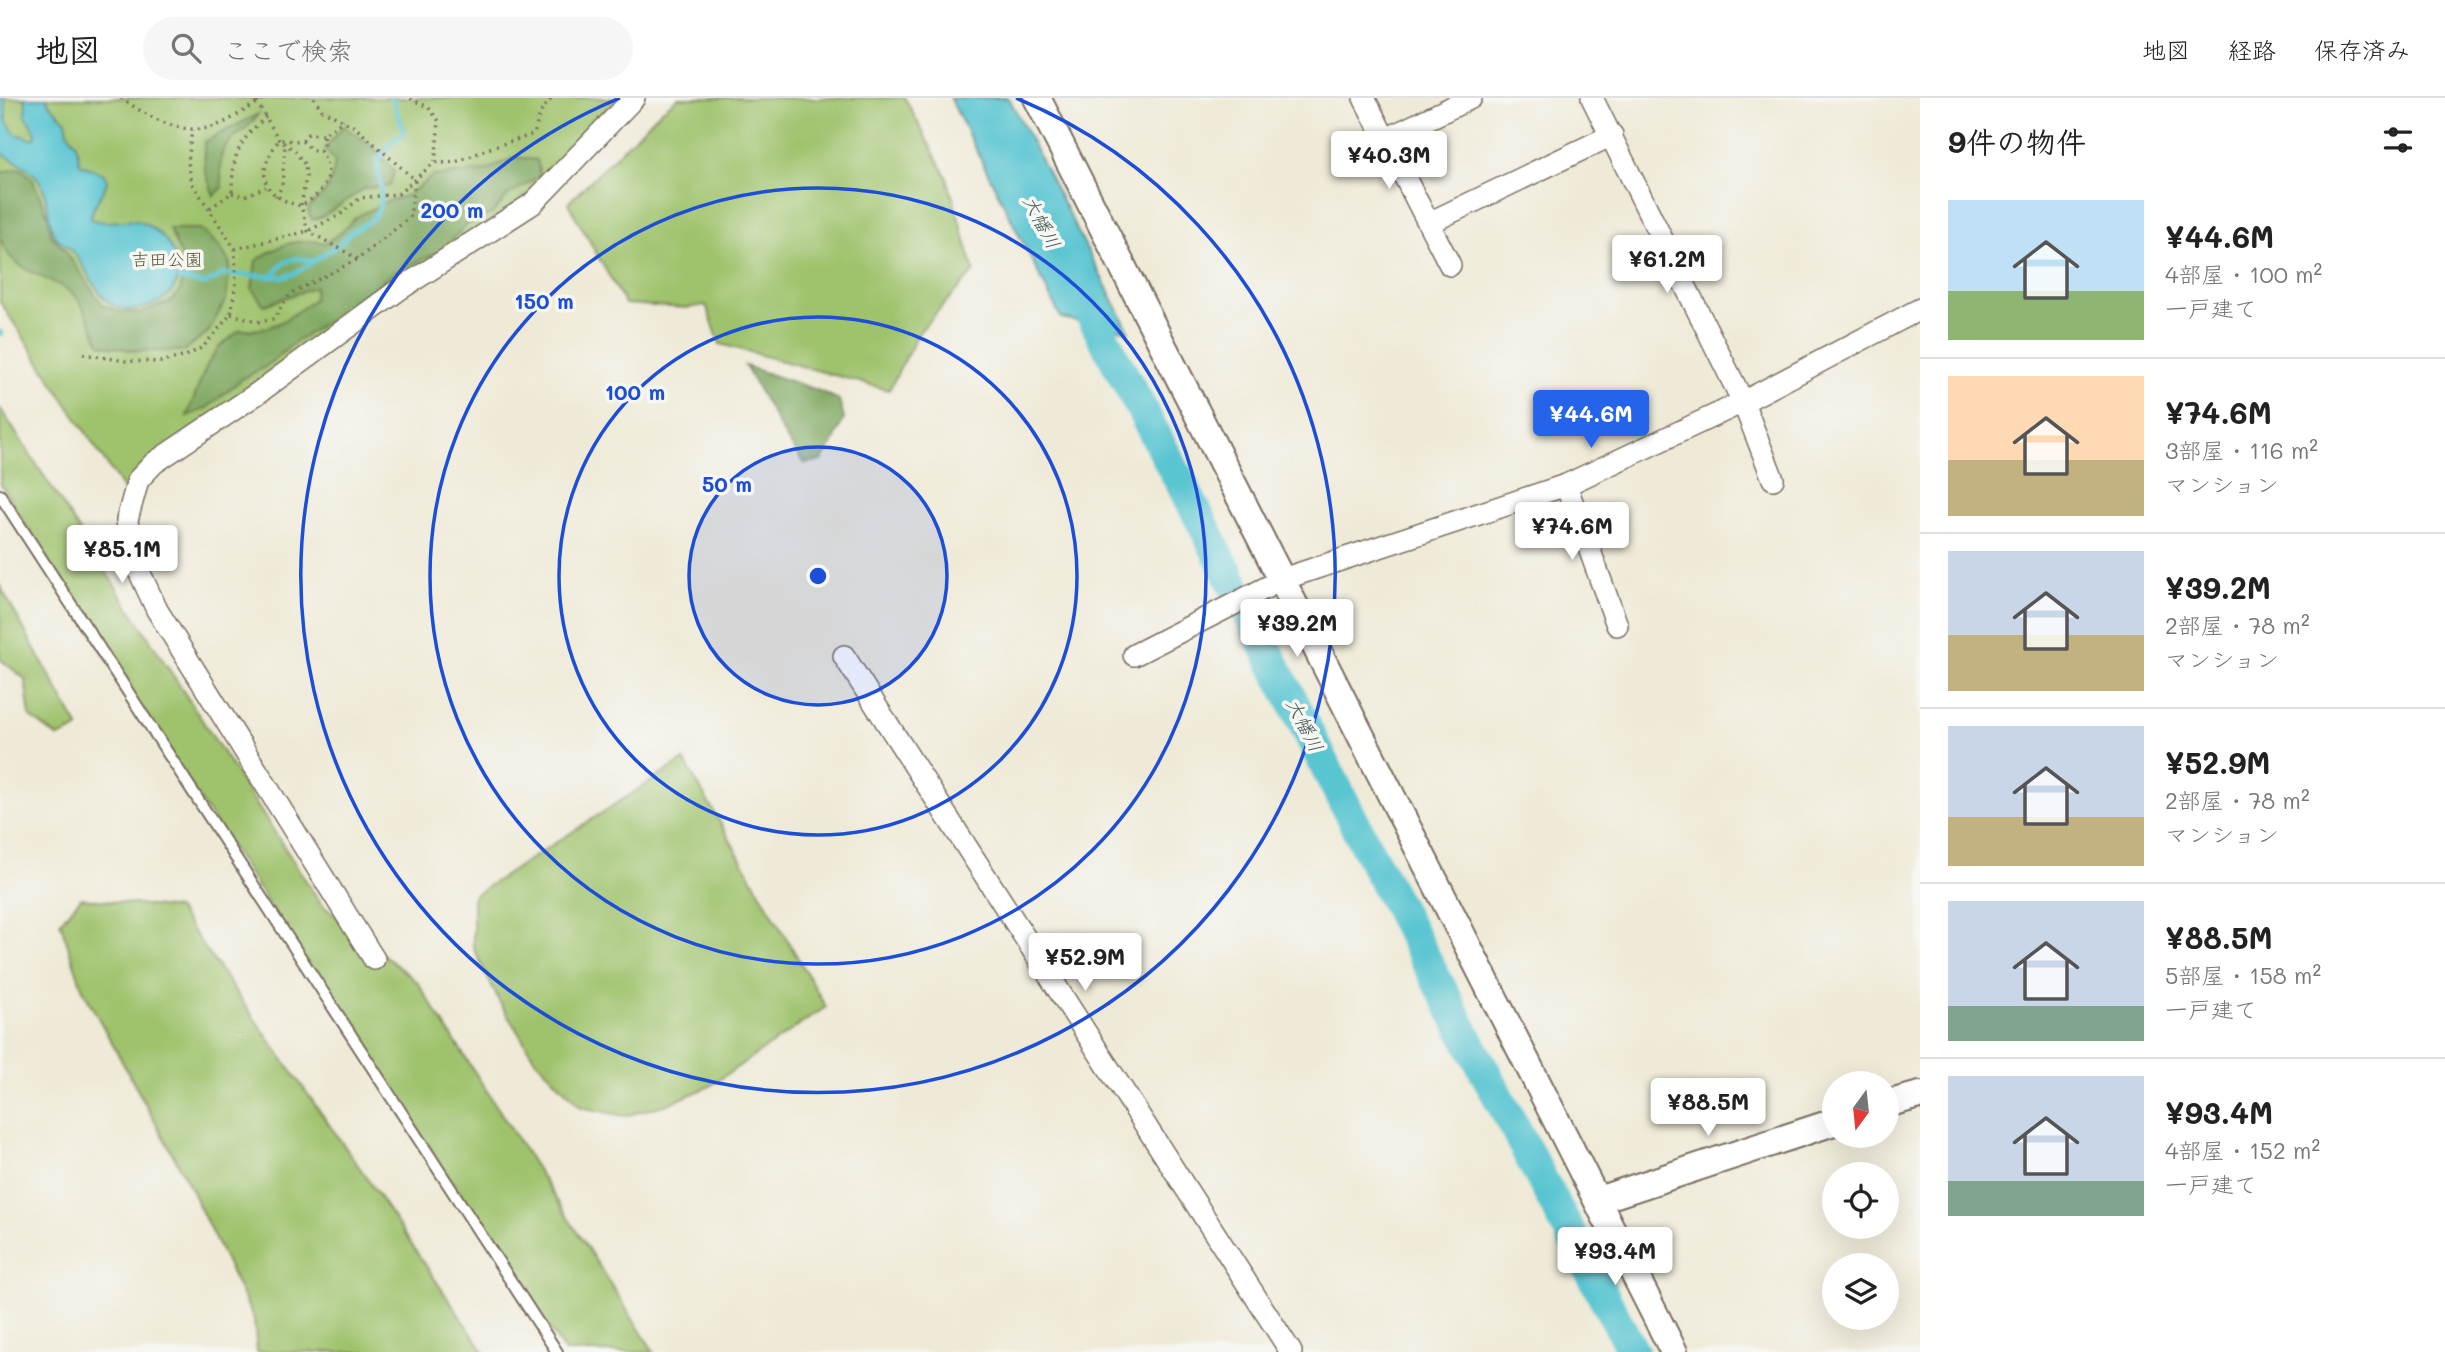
<!DOCTYPE html>
<html lang="ja">
<head>
<meta charset="utf-8">
<style>
  body { margin:0; font-family:Mali,"Klee One",sans-serif; background:#f6f6f6; color:#222; height:100vh; display:flex; flex-direction:column; font-size:26px; white-space:nowrap }
  * { box-sizing:border-box; margin:0 }
  p { font-size:23px; color:#767676 }
  .icon { flex:none; width:38px; height:38px; fill:none; stroke:currentColor; stroke-width:2; stroke-linecap:round; stroke-linejoin:round }
  .map { position:relative; flex:1; overflow:hidden }
  .sheet { display:flex; flex-direction:column; background:#fff; width:525px }
  .sheet>* { flex:none }
  .needle { width:46px; rotate:195deg }
  .controls { position:absolute; left:1822px; top:973px; display:grid; gap:14px }
  .controls a { display:grid; place-items:center; width:77px; height:77px; border-radius:50%; background:#fff; box-shadow:0 7px 28px #0002; font-size:35px }
  .price { position:absolute; translate:-50% -60px; padding:0 16px; border-radius:7px; background:#fff; color:#222; font-size:23px; line-height:46px; filter:drop-shadow(0 2px 4px #0008) }
  .price::after { content:''; position:absolute; left:50%; top:42px; width:21px; height:16px; margin-left:-10px; background:inherit; clip-path:polygon(0 0,100% 0,50% 100%) }
  .price.on { background:#2563eb; color:#fff }
  ul { padding:0; list-style:none }
  li { display:flex; align-items:center; gap:21px; height:175px; padding:0 28px }
  li+li { border-top:2px solid #e0e0e0 }
  li span { display:grid; place-items:center; flex:none; width:196px; height:140px; border-radius:0px; color:#555 }
  li>.icon { margin-inline-start:auto }
  span .icon { width:84px; height:84px; fill:#fffc; stroke-width:1 }
  li b { font-size:30px }
  h2 { display:flex; justify-content:space-between; align-items:center; height:84px; padding:0 28px; font-size:30px }
  header { display:flex; align-items:center; gap:42px; box-sizing:border-box; height:98px; padding:0 35px; background:#fff; border-bottom:2px solid #e0e0e0 }
  header strong { font-size:33px }
  nav { display:flex; gap:38px; margin-inline-start:auto; font-size:24px }
  .search { width:490px; height:63px; background:#f6f6f6; display:flex; align-items:center; gap:18px; box-sizing:border-box; padding:0 24px; border-radius:38px; color:#767676; font-size:26px }
  main { display:flex; flex:1; min-height:0 }
  .map>svg:first-child { display:block }
  .green { fill:#9fc26c; stroke:#6d7645; stroke-width:2 }
  .forest { fill:#7fa860; stroke:#5d693f; stroke-width:2 }
  .water { fill:#59c5d1; stroke:#4a7878; stroke-width:2 }
  .lines { fill:none; stroke-linecap:round; stroke-linejoin:round }
  .stream { stroke:#59c5d1; stroke-width:5 }
  .river { stroke:#59c5d1; stroke-width:32 }
  .service-casing { stroke:#7a6d5f; stroke-width:14 }
  .minor-casing { stroke:#7a6d5f; stroke-width:24 }
  .tertiary-casing { stroke:#7a6d5f; stroke-width:30 }
  .path { stroke:#7a6d5f; stroke-width:3.5; stroke-dasharray:2 5; stroke-linecap:butt }
  .service { stroke:#fff; stroke-width:10 }
  .minor { stroke:#fff; stroke-width:21 }
  .tertiary { stroke:#fff; stroke-width:26 }
  .ring { fill:none; stroke:#1d4ed8; stroke-width:3.5 }
  .labels { text-anchor:middle; stroke-width:7; stroke-linejoin:round; paint-order:stroke }
  .park-label { font-size:18px; fill:#595835; stroke:#f6f6f2 }
  .water-label { font-size:19px; font-style:italic; fill:#445854; stroke:#f6f6f2 }
  .centre { fill:#1d4ed8; stroke:#f6f6f2; stroke-width:3.5 }
  .ring-label { font-size:21px; text-anchor:middle; font-weight:bold; fill:#1d4ed8; stroke:#f6f6f2; stroke-width:7; stroke-linejoin:round; paint-order:stroke }
</style>
</head>
<body>
<header>
<strong>地図</strong>
<div class="search"><svg class="icon" aria-label="search" viewBox="0 0 24 24"><circle cx="10" cy="10" r="6"/><path d="M15 15l6 6"/></svg>ここで検索</div>
<nav><a>地図</a><a>経路</a><a>保存済み</a></nav>
</header>
<main>
<div class="map">
<svg width="1920" height="1254" viewBox="0 0 1920 1254">
  <rect width="100%" height="100%" fill="#f6f6f2"/>
  <filter id="ink" filterUnits="userSpaceOnUse"><feTurbulence type="fractalNoise" baseFrequency=".0143" numOctaves="2"/><feDisplacementMap in="SourceGraphic" scale="14" xChannelSelector="R" yChannelSelector="G"/><feConvolveMatrix kernelMatrix="1 2 1 2 8 2 1 2 1" color-interpolation-filters="sRGB"/></filter>
  <filter id="wash" filterUnits="userSpaceOnUse"><feTurbulence type="fractalNoise" baseFrequency=".00686" numOctaves="4" result="noise"/><feDisplacementMap in="SourceGraphic" scale="28" xChannelSelector="R" yChannelSelector="G"/><feGaussianBlur stdDeviation="1.57" result="paint"/><feColorMatrix in="noise" values="0 0 0 0 0 0 0 0 0 0 0 0 0 0 0 0 0 1.4 0 .05"/><feComposite in="paint" operator="in"/></filter>
  <g filter="url(#wash)">
    <rect width="100%" height="100%" fill="#efead7"/>
    <path class="green" d="M0,0H616L535,91L125,394L0,204Z
      M678,0H905L947,80L974,173L919,234L889,292L720,246L706,207L686,210L625,206L568,105L661,13Z
      M0,310L321,806L417,884L654,1254H565L121,583L0,385Z
      M0,488L79,630L58,639L30,619L25,581L0,561Z
      M684,662L826,909L708,989L668,1006L625,1018L581,1009L534,960L499,903L473,849V798Z
      M81,800L177,811L362,1073L484,1254H257L254,1221L183,1075L83,892L60,824Z"/>
    <path class="forest" d="M258,16C254,24 249,27 243,32C216,53 220,57 222,90L214,98L205,73L204,44Z
      M343,28L371,47L394,73L390,88L365,90L325,117L312,122L308,113C311,106 313,105 319,100C330,91 333,78 335,64L325,51Z
      M514,59L537,62L540,78L507,98L493,115L469,125L439,154L392,175L357,204L297,243L265,269L242,281L207,310L187,318L207,267L219,249L240,232C274,234 289,220 314,201L315,189L264,207L252,191L256,163C278,147 298,139 325,145L339,136L356,119L386,104L408,97L433,78L485,73Z
      M20,70L32,80L49,121L51,137L65,152L102,207L120,214L140,215L170,204L181,192V158L169,131H200L220,149L230,166L226,201L209,233L184,253H135L100,246C94,232 83,203 71,194C45,175 12,176 0,140C0,128 0,91 0,75Z
      M745,268L817,292L839,302L844,320L832,347L821,363L804,365L786,340Z"/>
    <path class="water" d="M0,0H5L6,22L15,36L32,41L35,40L36,35L25,17L26,4L23,0H47L49,6L66,23L68,35L76,46L80,66L104,76L107,83C104,97 91,107 91,121C108,129 129,118 143,125C177,141 196,188 154,206C105,227 97,185 75,156C70,149 60,144 55,138C47,124 49,96 39,82C29,68 13,63 0,54Z
      M950,0H1009L1129,233L1061,220Z"/>
    <g class="lines">
      <path class="stream" d="M274,178C281,162 296,157 311,163
        M179,181L205,186L224,176L283,179L296,175L342,144C348,133 358,131 368,124C389,109 379,83 377,63L392,44L404,34L392,0
        M0,234L1,236"/>
      <path class="river" d="M1076,188L1208,436L1371,758L1633,1254"/>
    </g>
  </g>
  <g filter="url(#ink)">
    <g class="lines">
      <defs>
        <path id="service" d="M0,397L557,1254"/>
        <path id="minor" d="M1364,0L1450,167
          M1592,0L1743,304L1773,381
          M1386,41L1471,0
          M1429,125L1612,37
          M1566,387L1617,527
          M1134,557L1283,481L1566,387L1743,304L1920,211
          M844,558L1291,1254
          M374,861L157,512L131,456L127,422L138,382L154,365L258,295L397,193L532,106L634,0"/>
        <path id="tertiary" d="M1037,0L1674,1254
          M1886,1006L1920,997
          M1598,1102L1834,1024"/>
      </defs>
      <use href="#service" class="service-casing"/>
      <use href="#minor" class="minor-casing"/>
      <use href="#tertiary" class="tertiary-casing"/>
      <path class="path" d="M121,0C147,18 180,38 212,29C230,24 249,9 265,0
        M257,4L279,42L294,52L305,67L306,79L301,108L308,133L358,161
        M302,43L312,52L320,53C337,77 324,95 301,108C259,98 256,74 279,42L302,43L308,36L323,37L344,22
        M320,53L324,45L323,37
        M436,64C458,68 471,57 490,50C505,45 520,41 534,36L540,15L552,0
        M232,95L245,98L266,89
        M276,99L282,88L285,47
        M210,110L232,95C232,58 238,43 266,19
        M235,151L308,133L341,116L360,100L398,96L435,64L439,23L428,9L409,0
        M231,216L260,224L274,221L290,196L358,161L410,119L415,82L355,29L322,12L314,0
        M83,256L126,263L161,264L186,258L203,249L231,216L236,185L235,151L192,85L188,64L192,32"/>
      <use href="#service" class="service"/>
      <use href="#minor" class="minor"/>
      <use href="#tertiary" class="tertiary"/>
    </g>
  </g>
  <circle cx="818" cy="478" r="129" fill="#1d4ed8" fill-opacity=".12"/>
  <g class="ring">
    <circle cx="818" cy="478" r="129"/>
    <circle cx="818" cy="478" r="259"/>
    <circle cx="818" cy="478" r="388"/>
    <path d="M1016 0A517 517 0 1 1 620 0"/>
  </g>
  <g class="labels">
    <g class="park-label">
      <text x="167" y="168">吉田公園</text>
    </g>
    <g class="water-label">
      <text transform="translate(1042 124) rotate(62)" y="7">大幡川</text>
      <text transform="translate(1305 627) rotate(63)" y="7">大幡川</text>
    </g>
  </g>
  <circle cx="818" cy="478" r="10" class="centre"/>
  <g class="ring-label">
    <text x="452" y="120">200 m</text>
    <text x="544" y="211">150 m</text>
    <text x="635" y="302">100 m</text>
    <text x="727" y="394">50 m</text>
  </g>
</svg>
<div class="controls">
<a><svg class="needle" viewBox="-14 -14 28 28"><path d="M0-13l5 13h-10z" fill="#e53935"/><path d="M0 13l5-13h-10z" fill="#767676"/></svg></a>
<a><svg class="icon" aria-label="locate" viewBox="0 0 24 24"><circle cx="12" cy="12" r="6"/><path d="M12 2v4M12 18v4M2 12h4M18 12h4"/></svg></a>
<a><svg class="icon" aria-label="layers" viewBox="0 0 24 24"><path d="M12 4l9 5-9 5-9-5zM3 14l9 5 9-5"/></svg></a>
</div>
<b class="price" style="left:1389px;top:93px">¥40.3M</b>
<b class="price" style="left:1667px;top:197px">¥61.2M</b>
<b class="price on" style="left:1591px;top:352px">¥44.6M</b>
<b class="price" style="left:1572px;top:464px">¥74.6M</b>
<b class="price" style="left:122px;top:487px">¥85.1M</b>
<b class="price" style="left:1297px;top:561px">¥39.2M</b>
<b class="price" style="left:1085px;top:895px">¥52.9M</b>
<b class="price" style="left:1708px;top:1040px">¥88.5M</b>
<b class="price" style="left:1615px;top:1189px">¥93.4M</b>
</div>
<section class="sheet">
<h2>9件の物件<svg class="icon" aria-label="filters" viewBox="0 0 24 24"><path d="M4 7h16M4 17h16"/><circle cx="9" cy="7" r="2"/><circle cx="15" cy="17" r="2"/></svg></h2>
<ul>
<li><span style="background:linear-gradient(#bfe0f5 65%,#8fb573 0)"><svg class="icon" aria-label="home" viewBox="0 0 24 24"><path d="M3 11l9-7 9 7M6 9v11h12V9"/></svg></span><div><b>¥44.6M</b><p>4部屋 · 100 m²</p><p>一戸建て</p></div></li>
<li><span style="background:linear-gradient(#ffd9b3 60%,#c2b280 0)"><svg class="icon" aria-label="home" viewBox="0 0 24 24"><path d="M3 11l9-7 9 7M6 9v11h12V9"/></svg></span><div><b>¥74.6M</b><p>3部屋 · 116 m²</p><p>マンション</p></div></li>
<li><span style="background:linear-gradient(#c9d6e8 60%,#c2b280 0)"><svg class="icon" aria-label="home" viewBox="0 0 24 24"><path d="M3 11l9-7 9 7M6 9v11h12V9"/></svg></span><div><b>¥39.2M</b><p>2部屋 · 78 m²</p><p>マンション</p></div></li>
<li><span style="background:linear-gradient(#c9d6e8 65%,#c2b280 0)"><svg class="icon" aria-label="home" viewBox="0 0 24 24"><path d="M3 11l9-7 9 7M6 9v11h12V9"/></svg></span><div><b>¥52.9M</b><p>2部屋 · 78 m²</p><p>マンション</p></div></li>
<li><span style="background:linear-gradient(#c9d6e8 75%,#7fa58c 0)"><svg class="icon" aria-label="home" viewBox="0 0 24 24"><path d="M3 11l9-7 9 7M6 9v11h12V9"/></svg></span><div><b>¥88.5M</b><p>5部屋 · 158 m²</p><p>一戸建て</p></div></li>
<li><span style="background:linear-gradient(#c9d6e8 75%,#7fa58c 0)"><svg class="icon" aria-label="home" viewBox="0 0 24 24"><path d="M3 11l9-7 9 7M6 9v11h12V9"/></svg></span><div><b>¥93.4M</b><p>4部屋 · 152 m²</p><p>一戸建て</p></div></li>
</ul>
</section>
</main>
</body>
</html>
